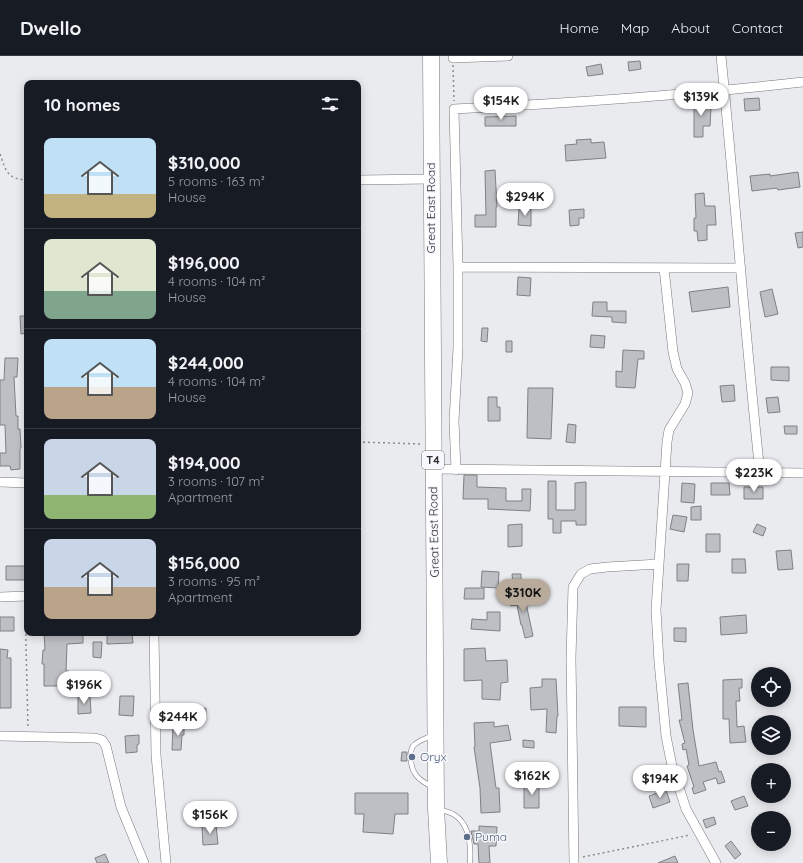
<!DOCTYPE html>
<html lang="en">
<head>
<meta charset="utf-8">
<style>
  body { margin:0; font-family:Quicksand,sans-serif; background:#20242c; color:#f1f3f6; height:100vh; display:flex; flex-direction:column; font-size:15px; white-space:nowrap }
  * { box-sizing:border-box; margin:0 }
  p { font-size:13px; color:#9ea1a6 }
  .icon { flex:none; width:22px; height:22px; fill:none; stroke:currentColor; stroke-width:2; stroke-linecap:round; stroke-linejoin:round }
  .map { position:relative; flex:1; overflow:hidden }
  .panel { position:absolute; left:24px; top:24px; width:337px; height:556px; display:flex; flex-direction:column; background:#171b24; border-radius:8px; box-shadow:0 2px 10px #0003 }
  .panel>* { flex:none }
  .tools { position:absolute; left:751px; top:611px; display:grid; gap:8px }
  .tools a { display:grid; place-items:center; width:40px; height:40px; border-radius:50%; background:#171b24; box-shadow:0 2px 10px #0003; font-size:20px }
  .price { position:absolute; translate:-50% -34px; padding:0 9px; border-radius:14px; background:#fff; color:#222; font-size:13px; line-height:26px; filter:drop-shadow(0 1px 2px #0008) }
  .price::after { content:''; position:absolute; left:50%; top:24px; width:12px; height:9px; margin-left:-6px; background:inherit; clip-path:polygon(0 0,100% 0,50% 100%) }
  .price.selected { background:#b9ab9b; color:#111 }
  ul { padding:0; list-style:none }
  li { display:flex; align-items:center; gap:12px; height:100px; padding:0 20px }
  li+li { border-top:1px solid #363941 }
  li span { display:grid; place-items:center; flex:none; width:112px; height:80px; border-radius:8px; color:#555 }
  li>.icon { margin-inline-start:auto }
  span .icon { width:48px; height:48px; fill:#fffc; stroke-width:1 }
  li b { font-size:17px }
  h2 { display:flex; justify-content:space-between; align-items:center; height:48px; padding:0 20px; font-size:17px }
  header { display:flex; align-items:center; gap:24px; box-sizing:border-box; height:56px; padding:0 20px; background:#171b24; border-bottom:1px solid #363941 }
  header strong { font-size:19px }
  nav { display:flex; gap:22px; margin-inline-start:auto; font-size:14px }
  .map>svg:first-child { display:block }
  .building { fill:#bebfc4; stroke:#7f8084 }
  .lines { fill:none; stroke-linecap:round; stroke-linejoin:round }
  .lane-casing { stroke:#77787c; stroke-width:5.5 }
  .street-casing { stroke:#77787c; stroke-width:10 }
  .highway-casing { stroke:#77787c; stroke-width:17 }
  .path { stroke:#898a8d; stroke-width:1.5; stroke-dasharray:2 3; stroke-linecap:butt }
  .lane { stroke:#fff; stroke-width:4.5 }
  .street { stroke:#fff; stroke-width:9 }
  .highway { stroke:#fff; stroke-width:16 }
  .service-dot { fill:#5c6f8a; stroke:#f7f8fd; stroke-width:1.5 }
  .labels { text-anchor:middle; stroke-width:3; stroke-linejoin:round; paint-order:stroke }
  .shield { fill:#f7f8fd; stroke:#6c6c6f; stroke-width:1 }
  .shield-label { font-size:11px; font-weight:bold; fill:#303032 }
  .street-label { font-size:12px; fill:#303032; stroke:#f7f8fd }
  .service-label { font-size:12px; fill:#4e5e75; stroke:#f7f8fd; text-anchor:start }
</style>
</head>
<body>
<header>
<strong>Dwello</strong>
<nav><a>Home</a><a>Map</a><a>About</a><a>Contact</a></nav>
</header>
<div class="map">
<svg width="803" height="807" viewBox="0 0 803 807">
  <rect width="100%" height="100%" fill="#e9ebef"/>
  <path class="building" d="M640,5L641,13L629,15L628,6Z
    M601,8L603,18L588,20L586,11Z
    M703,42V50L711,51L710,70H703V81H694V43Z
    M759,42L760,54L745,55L744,43Z
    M516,60V70H485V61Z
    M591,83V87L604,86L606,102L566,105L565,89L577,88L576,84Z
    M495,114L497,151H496V171H475V159H486L485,115Z
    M798,116L800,131L778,134L777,132L752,135L750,120L770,118V120Z
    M704,137L705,150H715L716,169H707V184L698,185L697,175H694V162H696L695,138Z
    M519,152H531V170L518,169Z
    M584,153V162H579V169L570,170L569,154Z
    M803,176V191L798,192L795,177Z
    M518,221L531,222L530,240L517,239Z
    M728,231L730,251L692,256L689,236Z
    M772,233L778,258L765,261L760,236Z
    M593,246H607V255H626V267L612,266V261L592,260Z
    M20,260H27V277L21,278Z
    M482,272H488L487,286L481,285Z
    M591,279L605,280L604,292L590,291Z
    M506,285H512V296H506Z
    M623,294L644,295V303H638L635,332L616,331V315L622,316Z
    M5,302H18L17,321H14L16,360H18V373H20L21,392L20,393V413L11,414L10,410H0V397H6L5,369H0V324H4Z
    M771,311H789V325L771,324Z
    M734,329L735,345L722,346L720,330Z
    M528,332H553L551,383L527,382Z
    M488,341H497V351H500V365H488Z
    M778,341L780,356L768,357L766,342Z
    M568,368L576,369L575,387L566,386Z
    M784,370H797V378H785Z
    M464,419H477V431L506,432V445H522V433H531L530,455L488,453V443H463Z
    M548,425H556V454H575V427L586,426V469H576V465H561V477H553V463H548Z
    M682,427L695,428L694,447L681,446Z
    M711,427H729L730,439H711Z
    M744,431H763V443H744Z
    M701,450V464H691V451Z
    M673,459L687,461L684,476L670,473Z
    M522,468V490L508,491V469Z
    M757,468L766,472L763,480L753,476Z
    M706,478H720V496H706Z
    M791,494L793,513L778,514L776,495Z
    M732,503H745L746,517H732Z
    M677,508H689L688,525H677Z
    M6,510H26L25,524H6Z
    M482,515L499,516L498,532L481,531Z
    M512,518H521V529H513Z
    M465,532H484V543H464Z
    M528,538L530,547H526L533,580L525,582L522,569H521L517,549L511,550L510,541Z
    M487,556H500V575L471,573L472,563L487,564Z
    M746,559L747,577L721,579L720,561Z
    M0,561H14V575H0Z
    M674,572H686V586L674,585Z
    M44,577H83V587L67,588L66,615H69V630H44V608H42L43,594H45Z
    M107,577H132L133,587L107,588Z
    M93,586H102L101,602L93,601Z
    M485,592L486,605L507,604L508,626L501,627L500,644L482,643V624L464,625V593Z
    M0,593L8,594L7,602H11V652H0Z
    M542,623H556L558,660H557L556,677L546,676L547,653L531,654L530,632L542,631Z
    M742,623V632H739L740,645H736L737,671L744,670L746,686L730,687L729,663H723V624Z
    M688,627L693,674L699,710L716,706L719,716L721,715L725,726L718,728L716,722L703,726L706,734L694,738L692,732L694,731L687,710L689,709L686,693L683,694L682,688L685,687L679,664H682L678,628Z
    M90,640L91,657L78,658V641Z
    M120,640H134L133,660L119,659Z
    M619,651H646V671L619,670Z
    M206,652V661L195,662V653Z
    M494,666V671L508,669L511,684L490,687L496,732H499L500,756L481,757L480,732L474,691H475L474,667Z
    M173,669H184V679H182L181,694H172Z
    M139,679V688L137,689V696L126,697L125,680Z
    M523,684L534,685V692L523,691Z
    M402,696H407V705H401Z
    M524,729H539V752H524Z
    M666,734L670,746L653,752L649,740Z
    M355,737H408V758H395L393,778L363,776L364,758H355Z
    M744,740L748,750L735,754L731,745Z
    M714,761L716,768L706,772L703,764Z
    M216,769L218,788L203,789L202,770Z
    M479,770L497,771L496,790H489L490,807H479L478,788H474L471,775H479Z
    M731,785L741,798L735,803L725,790Z
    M105,798L109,807H97L95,802Z
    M675,800L678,807H658Z"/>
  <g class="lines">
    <defs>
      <path id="lane" d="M433,731C420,725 411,718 411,703C410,699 411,693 413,690C417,685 427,682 433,679
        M438,753C444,755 451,756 456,760C470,770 471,791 470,807"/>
      <path id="street" d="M721,0C735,139 745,278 760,417
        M453,2L508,0
        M358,124L431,123
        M458,211L741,212
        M664,212L673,296L677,313L685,327L688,337L685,348L669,374L667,386L656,554L659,606L666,680L672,710L686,753L716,807
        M433,413L803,417
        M456,414L454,365L458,292V211L454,53C571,47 687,39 803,26
        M0,426L27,427
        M0,541L27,540
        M154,577L156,699L166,807
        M0,680L95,682L102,684L106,690L121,751L144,807
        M574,807L571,602L573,531L581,518L590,513L607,511L659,508"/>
      <path id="highway" d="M431,0L436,752L439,807"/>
    </defs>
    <use href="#lane" class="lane-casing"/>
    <use href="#street" class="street-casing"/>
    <use href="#highway" class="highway-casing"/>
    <path class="path" d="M453,9L454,45
      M0,98C6,115 7,123 27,124
      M358,386L421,388
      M25,548L28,672
      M583,801L690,779"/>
    <use href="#lane" class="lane"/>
    <use href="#street" class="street"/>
    <use href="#highway" class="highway"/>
  </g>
  <g class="service-dot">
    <circle cx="412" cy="701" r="4"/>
    <circle cx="467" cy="781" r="4"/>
  </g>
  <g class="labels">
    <rect class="shield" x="422" y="395" width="22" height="18" rx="3"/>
    <g class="shield-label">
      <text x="433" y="408">T4</text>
    </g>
    <g class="street-label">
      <text transform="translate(431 152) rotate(-90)" y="4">Great East Road</text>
      <text transform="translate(434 476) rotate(-91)" y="4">Great East Road</text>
    </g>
    <g class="service-label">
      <text x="420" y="705">Oryx</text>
      <text x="475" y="785">Puma</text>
    </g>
  </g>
</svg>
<div class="tools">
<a><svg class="icon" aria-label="locate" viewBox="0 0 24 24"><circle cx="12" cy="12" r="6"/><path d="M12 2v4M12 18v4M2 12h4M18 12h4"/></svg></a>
<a><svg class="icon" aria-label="layers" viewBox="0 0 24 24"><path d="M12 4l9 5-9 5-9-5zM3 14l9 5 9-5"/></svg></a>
<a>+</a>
<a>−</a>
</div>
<b class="price" style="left:701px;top:61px">$139K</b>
<b class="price" style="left:501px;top:65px">$154K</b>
<b class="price" style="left:525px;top:161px">$294K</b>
<b class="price" style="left:754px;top:437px">$223K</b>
<b class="price selected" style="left:523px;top:557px">$310K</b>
<b class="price" style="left:84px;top:649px">$196K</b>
<b class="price" style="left:178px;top:681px">$244K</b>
<b class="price" style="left:532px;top:740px">$162K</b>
<b class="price" style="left:660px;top:743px">$194K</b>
<b class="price" style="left:210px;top:779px">$156K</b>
<section class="panel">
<h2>10 homes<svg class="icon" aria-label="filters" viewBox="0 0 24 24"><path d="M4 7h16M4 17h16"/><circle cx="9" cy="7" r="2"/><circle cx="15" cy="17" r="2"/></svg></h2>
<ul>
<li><span style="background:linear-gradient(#bfe0f5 70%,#c2b280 0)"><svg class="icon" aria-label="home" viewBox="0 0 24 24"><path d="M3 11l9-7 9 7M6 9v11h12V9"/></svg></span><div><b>$310,000</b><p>5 rooms · 163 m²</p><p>House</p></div></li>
<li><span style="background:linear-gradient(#dfe7d0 65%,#7fa58c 0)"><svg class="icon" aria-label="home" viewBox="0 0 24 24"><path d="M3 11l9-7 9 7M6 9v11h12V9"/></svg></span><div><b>$196,000</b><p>4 rooms · 104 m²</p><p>House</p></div></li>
<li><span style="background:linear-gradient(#bfe0f5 60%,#b9a48a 0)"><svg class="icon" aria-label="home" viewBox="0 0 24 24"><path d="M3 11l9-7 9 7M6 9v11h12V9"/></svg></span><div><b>$244,000</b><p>4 rooms · 104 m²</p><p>House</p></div></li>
<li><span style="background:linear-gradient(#c9d6e8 70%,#8fb573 0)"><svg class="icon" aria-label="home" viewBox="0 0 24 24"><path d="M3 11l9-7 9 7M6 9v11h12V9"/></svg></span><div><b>$194,000</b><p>3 rooms · 107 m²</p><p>Apartment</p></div></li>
<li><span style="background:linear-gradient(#c9d6e8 60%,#b9a48a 0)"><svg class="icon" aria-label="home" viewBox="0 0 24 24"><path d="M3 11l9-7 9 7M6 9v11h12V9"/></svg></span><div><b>$156,000</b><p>3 rooms · 95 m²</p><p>Apartment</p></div></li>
</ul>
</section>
</div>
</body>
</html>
